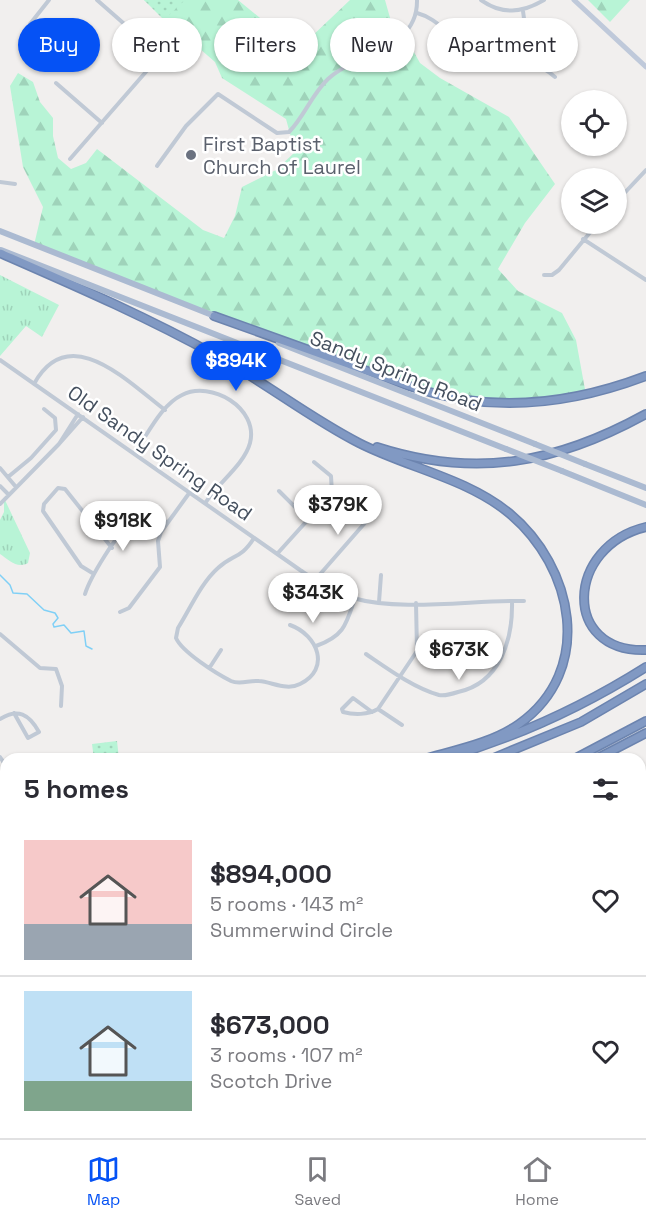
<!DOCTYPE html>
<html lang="en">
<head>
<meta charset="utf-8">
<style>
  body { margin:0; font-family:"Space Grotesk",sans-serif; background:#f7f7f7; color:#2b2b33; height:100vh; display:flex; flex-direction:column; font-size:22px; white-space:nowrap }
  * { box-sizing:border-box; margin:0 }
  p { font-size:20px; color:#7c7c81 }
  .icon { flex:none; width:33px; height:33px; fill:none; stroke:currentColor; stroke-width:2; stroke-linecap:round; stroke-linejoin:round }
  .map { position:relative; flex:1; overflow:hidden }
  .drawer { position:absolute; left:0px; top:753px; width:646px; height:386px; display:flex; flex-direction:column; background:#fff; border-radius:18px 18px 0 0; box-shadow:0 2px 4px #0004 }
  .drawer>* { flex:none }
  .guide { position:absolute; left:18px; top:18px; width:610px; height:54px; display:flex; gap:12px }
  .controls { position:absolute; left:561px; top:90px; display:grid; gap:12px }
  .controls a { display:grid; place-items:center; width:66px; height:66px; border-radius:50%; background:#fff; box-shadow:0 2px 4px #0004; font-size:30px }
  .price { position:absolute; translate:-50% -51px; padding:0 14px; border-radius:21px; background:#fff; color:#222; font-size:20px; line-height:39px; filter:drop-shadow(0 2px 3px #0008) }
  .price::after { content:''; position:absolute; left:50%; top:36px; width:18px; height:14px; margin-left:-9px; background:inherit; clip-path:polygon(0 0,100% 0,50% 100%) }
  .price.selected { background:#0552f5; color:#fff }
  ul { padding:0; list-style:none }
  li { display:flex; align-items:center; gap:18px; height:150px; padding:0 24px }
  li+li { border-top:2px solid #e1e1e2 }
  li span { display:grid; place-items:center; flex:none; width:168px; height:120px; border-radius:0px; color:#555 }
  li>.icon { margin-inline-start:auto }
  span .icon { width:72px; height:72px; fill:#fffc; stroke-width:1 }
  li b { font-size:26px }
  h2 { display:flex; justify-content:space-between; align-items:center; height:72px; padding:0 24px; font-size:26px }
  .chip { padding:0 21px; border-radius:27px; background:#fff; box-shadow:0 2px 4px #0004; font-size:21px; line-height:54px }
  .chip.selected { background:#0552f5; color:#fff }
  .tab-bar { display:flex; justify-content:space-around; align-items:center; height:84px; border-top:2px solid #e1e1e2; background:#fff; font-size:16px; color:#7c7c81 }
  .tab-bar a { display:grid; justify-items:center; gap:3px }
  .tab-bar .selected { color:#0552f5 }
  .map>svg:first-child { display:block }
  .grass { fill:url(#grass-tufts) }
  .forest { fill:url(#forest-firs) }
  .park { fill:url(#park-dots) }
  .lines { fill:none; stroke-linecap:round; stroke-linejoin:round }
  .stream { stroke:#80d0f6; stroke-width:1.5 }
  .highway-casing { stroke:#6c84af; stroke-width:10 }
  .street { stroke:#c0c9d5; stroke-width:4 }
  .secondary { stroke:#bfc9da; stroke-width:5 }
  .primary { stroke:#abbad1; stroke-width:6 }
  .highway { stroke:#8199c3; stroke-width:7 }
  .primary-bridge { stroke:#abbad1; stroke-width:6 }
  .worship-dot { fill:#6b7280; stroke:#fff; stroke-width:2 }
  .labels { text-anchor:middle; stroke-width:5; stroke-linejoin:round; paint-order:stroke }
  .worship-label { font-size:20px; fill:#5b616d; stroke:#fff; text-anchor:start }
  .street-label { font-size:20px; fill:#444f5e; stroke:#fff }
</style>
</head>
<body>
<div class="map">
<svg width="646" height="1138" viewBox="0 0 646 1138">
  <defs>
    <pattern id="grass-tufts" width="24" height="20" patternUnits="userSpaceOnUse" patternTransform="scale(1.5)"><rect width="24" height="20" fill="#b8f4d6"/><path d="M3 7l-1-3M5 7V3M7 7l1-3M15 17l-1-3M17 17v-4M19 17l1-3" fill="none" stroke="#9fd3ba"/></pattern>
    <pattern id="forest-firs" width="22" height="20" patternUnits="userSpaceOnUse" patternTransform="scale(1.5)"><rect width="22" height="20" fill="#b8f4d6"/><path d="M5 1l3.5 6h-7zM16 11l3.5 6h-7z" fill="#9fd3ba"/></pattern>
    <pattern id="park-dots" width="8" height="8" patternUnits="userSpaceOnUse" patternTransform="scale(1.5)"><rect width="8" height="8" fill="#b8f4d6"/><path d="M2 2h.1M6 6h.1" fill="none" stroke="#9fd3ba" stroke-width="1.8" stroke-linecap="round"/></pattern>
  </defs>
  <rect width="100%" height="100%" fill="#f1efee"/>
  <path class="grass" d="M0,275L59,305L42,337L26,326L0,356Z
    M4,498L30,553L28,563C17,569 9,560 0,554V520L4,512Z"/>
  <path class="forest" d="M144,0H238L292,44L310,38L350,0H385L394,32L410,45L420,63L440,78L509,117L555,184L525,223L498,269L518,291L562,313L576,340L586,395L542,402L467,400L396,382L34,245L43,207L23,167L10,86L18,73L33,82L40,102L53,118V136L58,158L71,169L86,163L97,149L203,230L224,238L235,216L242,187L276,170L295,152L286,119L222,78L215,62Z
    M588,0H630L610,22Z"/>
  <path class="park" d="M144,0H185L164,20Z
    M117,741L119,759H94L92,744Z
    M646,909V1047L641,1050L640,910Z"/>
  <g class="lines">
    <path class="stream" d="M0,575L10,585L13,593L27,594L44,610L55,613L58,618L53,624L54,627L64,625L71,633L84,631L86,646L92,649"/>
    <defs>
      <path id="highway" d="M0,253C73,285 147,317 217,356C266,383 310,418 359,443C408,468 466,478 509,513C574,567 595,670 519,724C492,743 455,750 424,759
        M214,316C259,332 303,348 348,364C387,378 425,394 466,400C528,409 588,398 646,376
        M377,447C476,479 557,463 646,414
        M646,527C566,546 561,653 646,650
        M442,759C515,738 581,708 646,667
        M491,759L581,722L646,684
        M574,759L646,721
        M596,759L646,733
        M0,822L6,821
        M0,857L6,856"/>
    </defs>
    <use href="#highway" class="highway-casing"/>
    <path class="street" d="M49,0L30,24L59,49L73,54L85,68L93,60L82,47L73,54
      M481,0C502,15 522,13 544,0
      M417,13C436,18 447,34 464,43C496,58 526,52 555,77
      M522,57L526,34L523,11
      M56,83L102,123
      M70,159L158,58L154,50L97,0
      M157,166L186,126L218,94L277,133L289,132C304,117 312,94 328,79C357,52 418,50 417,0
      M0,182L15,184
      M616,202L646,170
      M583,239L646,280
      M544,275H552L559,270L597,224
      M0,360L300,570C317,581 333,592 353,598C401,612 473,600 524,601
      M34,384C69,320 128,382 165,410
      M59,444L83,417
      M135,452C148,434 161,405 182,395C211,380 259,408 250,443C244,465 218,483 206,502
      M0,468L16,487
      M8,477L31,458L56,430L55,418L44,409
      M0,486L8,494
      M279,491L308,520
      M0,504L59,444L78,414
      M254,538C241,559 233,554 218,568C201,583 190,609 178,628L176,638C182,652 217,674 231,681C240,685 249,680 259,681C272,682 287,691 300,684C331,669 318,635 290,625
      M277,554L332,493L331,476L314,462
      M94,574L81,566L43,511L44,504L58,488L65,489L112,548
      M315,580L378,508
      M85,594C90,578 117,532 131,524C142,518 156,520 168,522
      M379,602L381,575
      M120,612L129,608L160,567L158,541L161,532L190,492
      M0,634L40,668L56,669L62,686L61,706
      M316,646C344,636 346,625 355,598
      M366,654C388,669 414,688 439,695C445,696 452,694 458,692C500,683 513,640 512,601
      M210,667L221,650
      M378,709L402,725
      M372,712L353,698L342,709L343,712C354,715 368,715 378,709L417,651L416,603
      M0,719C18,708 29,714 39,732L28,738L14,713
      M0,757L6,766
      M640,810L646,808
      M640,840L646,845
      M0,966L6,961
      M0,1059L6,1056
      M0,1089L6,1098
      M640,1094L646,1092
      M132,1132L134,1138
      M234,1132L236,1138
      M607,1132L610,1138
      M11,1138L13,1132
      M331,1138L344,1132
      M438,1138L444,1132
      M530,1138L542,1132"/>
    <path class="secondary" d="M574,0L646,67"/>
    <path class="primary" d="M0,231L217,317
      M1,250L506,449
      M279,343L535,444
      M585,464L646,488
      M562,471L646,505"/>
    <use href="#highway" class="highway"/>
    <path class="primary-bridge" d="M535,444L585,464
      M506,449L562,471"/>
  </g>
  <circle class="worship-dot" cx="191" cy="155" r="6"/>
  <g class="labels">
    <g class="worship-label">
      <text x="203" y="151">First Baptist<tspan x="203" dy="23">Church of Laurel</tspan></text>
    </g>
    <g class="street-label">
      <text transform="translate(396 371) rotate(22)" y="7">Sandy Spring Road</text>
      <text transform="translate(160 453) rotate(35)" y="7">Old Sandy Spring Road</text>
    </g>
  </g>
</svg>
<div class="controls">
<a><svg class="icon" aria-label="locate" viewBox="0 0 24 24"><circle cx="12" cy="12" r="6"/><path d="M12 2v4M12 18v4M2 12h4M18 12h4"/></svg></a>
<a><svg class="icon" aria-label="layers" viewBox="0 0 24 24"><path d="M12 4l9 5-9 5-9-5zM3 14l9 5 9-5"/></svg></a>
</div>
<b class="price selected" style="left:236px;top:392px">$894K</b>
<b class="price" style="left:338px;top:536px">$379K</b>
<b class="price" style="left:123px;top:552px">$918K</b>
<b class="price" style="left:313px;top:624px">$343K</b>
<b class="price" style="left:459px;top:681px">$673K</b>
<div class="guide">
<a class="chip selected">Buy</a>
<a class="chip">Rent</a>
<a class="chip">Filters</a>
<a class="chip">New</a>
<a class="chip">Apartment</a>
</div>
<section class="drawer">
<h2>5 homes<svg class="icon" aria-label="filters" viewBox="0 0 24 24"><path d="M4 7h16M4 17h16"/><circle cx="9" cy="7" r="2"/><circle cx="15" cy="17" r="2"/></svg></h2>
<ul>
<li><span style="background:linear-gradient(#f6c9c9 70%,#9aa5b1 0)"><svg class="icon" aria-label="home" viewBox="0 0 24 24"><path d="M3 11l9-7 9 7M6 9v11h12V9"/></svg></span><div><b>$894,000</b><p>5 rooms · 143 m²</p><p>Summerwind Circle</p></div><svg class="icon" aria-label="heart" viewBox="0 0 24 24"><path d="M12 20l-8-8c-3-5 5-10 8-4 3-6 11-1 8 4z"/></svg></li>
<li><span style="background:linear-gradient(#bfe0f5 75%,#7fa58c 0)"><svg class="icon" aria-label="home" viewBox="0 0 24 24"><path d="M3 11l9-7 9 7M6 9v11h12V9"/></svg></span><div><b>$673,000</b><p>3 rooms · 107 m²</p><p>Scotch Drive</p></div><svg class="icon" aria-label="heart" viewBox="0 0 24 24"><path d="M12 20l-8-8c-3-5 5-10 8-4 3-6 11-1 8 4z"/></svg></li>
</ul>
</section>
</div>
<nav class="tab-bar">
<a class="selected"><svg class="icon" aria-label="map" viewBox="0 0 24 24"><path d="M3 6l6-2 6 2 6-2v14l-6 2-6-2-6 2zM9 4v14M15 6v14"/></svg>Map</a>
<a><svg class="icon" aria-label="saved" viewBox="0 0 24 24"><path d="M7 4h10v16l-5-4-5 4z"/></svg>Saved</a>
<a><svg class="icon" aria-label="home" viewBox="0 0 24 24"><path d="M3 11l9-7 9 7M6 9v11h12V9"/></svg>Home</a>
</nav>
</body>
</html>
